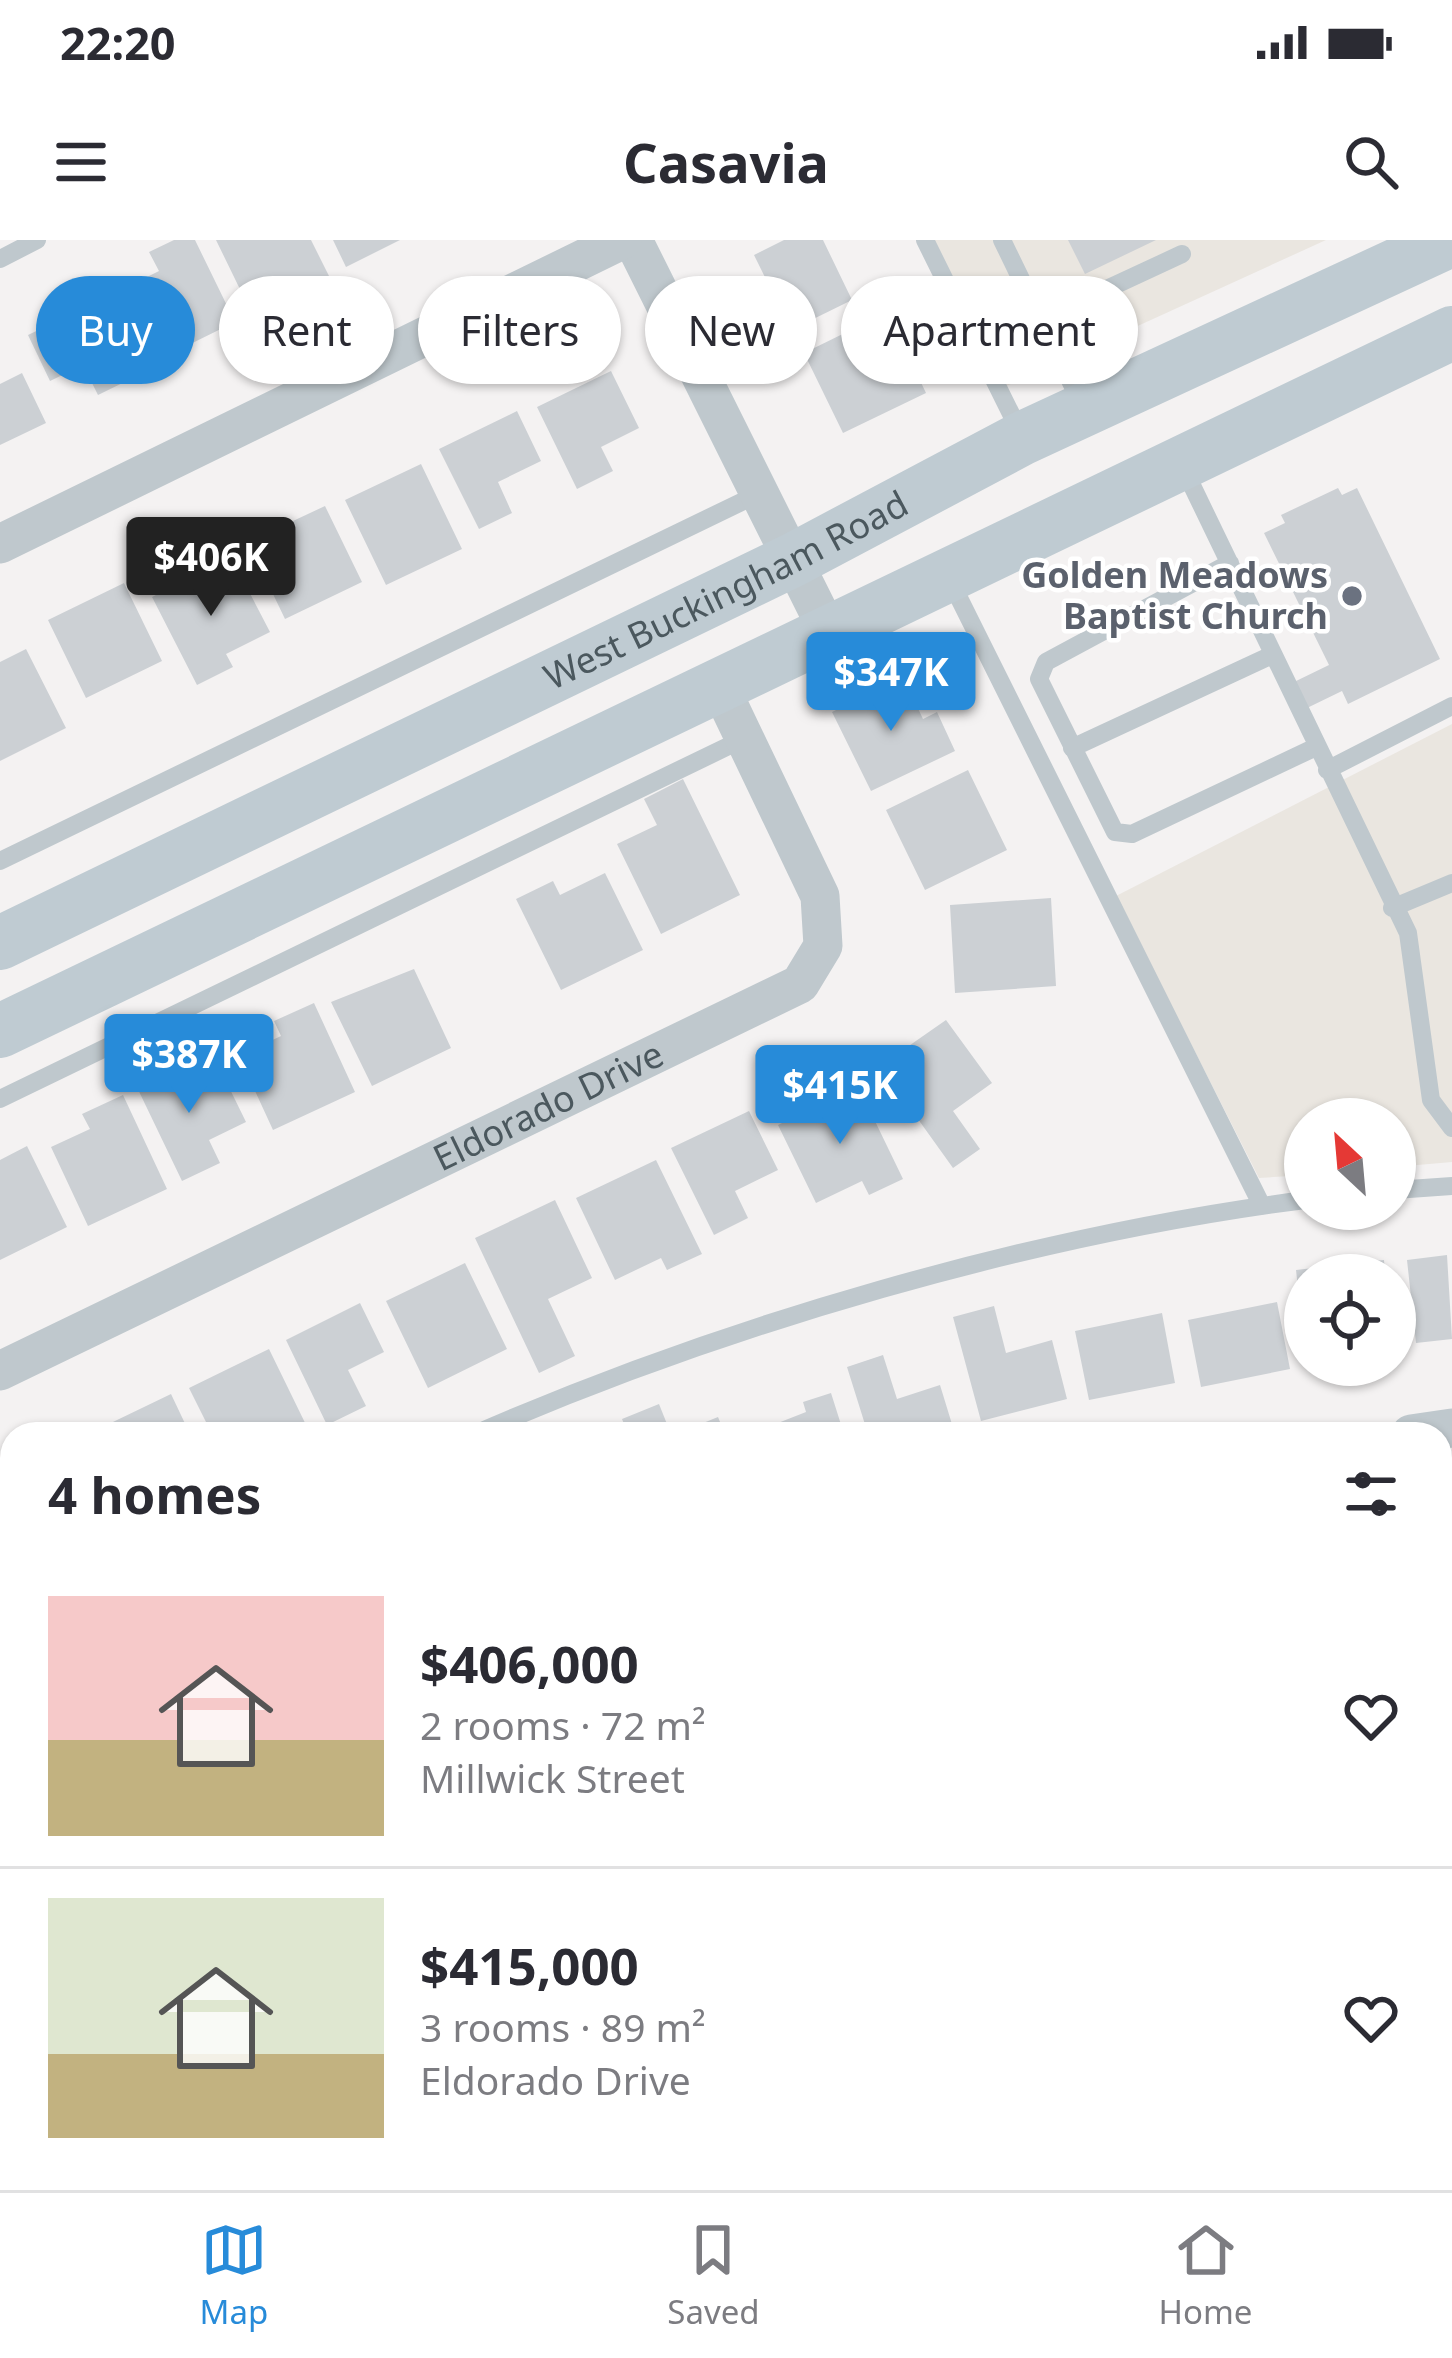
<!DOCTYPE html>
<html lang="en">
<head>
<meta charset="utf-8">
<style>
  body { margin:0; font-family:"Noto Sans",sans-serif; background:#f7f7f7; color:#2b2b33; height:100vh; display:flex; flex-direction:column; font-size:45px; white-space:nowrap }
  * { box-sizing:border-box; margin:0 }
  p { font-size:39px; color:#7c7c81 }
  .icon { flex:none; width:66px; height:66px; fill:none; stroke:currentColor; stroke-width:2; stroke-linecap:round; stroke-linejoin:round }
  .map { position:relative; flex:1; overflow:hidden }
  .sheet { position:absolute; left:0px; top:1182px; width:1452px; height:768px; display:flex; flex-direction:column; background:#fff; border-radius:36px 36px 0 0; box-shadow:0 3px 9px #0004 }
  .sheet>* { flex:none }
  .guide { position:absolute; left:36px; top:36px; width:1380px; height:108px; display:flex; gap:24px }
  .needle { width:78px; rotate:334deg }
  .buttons { position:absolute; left:1284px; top:858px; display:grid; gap:24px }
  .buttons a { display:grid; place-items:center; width:132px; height:132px; border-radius:50%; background:#fff; box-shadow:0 3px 9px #0004; font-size:60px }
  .price { position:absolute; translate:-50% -102px; padding:0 27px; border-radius:12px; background:#278bd9; color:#fff; font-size:39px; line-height:78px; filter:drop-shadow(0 3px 6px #0008) }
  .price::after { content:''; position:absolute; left:50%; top:72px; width:36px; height:27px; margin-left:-18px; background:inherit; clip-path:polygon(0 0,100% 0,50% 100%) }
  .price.current { background:#222; color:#fff }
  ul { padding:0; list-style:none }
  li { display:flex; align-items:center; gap:36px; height:300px; padding:0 48px }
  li+li { border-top:3px solid #e1e1e2 }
  li span { display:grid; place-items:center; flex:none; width:336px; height:240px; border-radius:0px; color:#555 }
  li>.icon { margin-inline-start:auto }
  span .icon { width:144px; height:144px; fill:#fffc; stroke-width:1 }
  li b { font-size:51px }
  h2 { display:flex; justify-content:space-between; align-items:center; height:144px; padding:0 48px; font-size:51px }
  .chip { padding:0 42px; border-radius:54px; background:#fff; box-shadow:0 3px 9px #0004; font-size:42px; line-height:108px }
  .chip.current { background:#278bd9; color:#fff }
  .status { display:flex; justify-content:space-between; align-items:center; height:84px; padding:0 60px; background:#fff; direction:ltr }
  .status svg { height:33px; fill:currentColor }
  header { display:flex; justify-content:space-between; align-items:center; height:156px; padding:0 48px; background:#fff; font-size:54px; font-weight:700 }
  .tabs { display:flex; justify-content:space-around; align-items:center; height:168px; border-top:3px solid #e1e1e2; background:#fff; font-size:33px; color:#7c7c81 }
  .tabs a { display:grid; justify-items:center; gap:6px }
  .tabs .current { color:#278bd9 }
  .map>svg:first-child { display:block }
  .commercial { fill:#eae6e0 }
  .building { fill:#ccd0d4 }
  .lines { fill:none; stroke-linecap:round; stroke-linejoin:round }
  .lane { stroke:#bfc8cd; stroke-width:18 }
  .street { stroke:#bfc8cd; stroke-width:39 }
  .secondary { stroke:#bfcbd2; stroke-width:54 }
  .worship-dot { fill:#6b7280; stroke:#fff; stroke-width:4.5 }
  .labels { text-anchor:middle; stroke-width:9; stroke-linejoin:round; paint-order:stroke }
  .worship-label { font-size:36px; font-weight:bold; fill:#5b616d; stroke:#fff; text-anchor:end }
  .street-label { font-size:36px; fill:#4b585e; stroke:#fff }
</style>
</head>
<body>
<div class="status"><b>22:20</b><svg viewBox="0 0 49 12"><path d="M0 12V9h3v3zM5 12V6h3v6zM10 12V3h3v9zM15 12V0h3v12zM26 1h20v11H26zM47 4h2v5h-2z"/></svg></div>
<header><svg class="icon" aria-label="menu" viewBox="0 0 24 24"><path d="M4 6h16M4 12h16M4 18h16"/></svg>Casavia<svg class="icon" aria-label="search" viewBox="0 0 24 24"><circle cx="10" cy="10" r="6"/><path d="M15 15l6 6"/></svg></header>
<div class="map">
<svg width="1452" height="1950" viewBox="0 0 1452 1950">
  <rect width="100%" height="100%" fill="#f4f2f2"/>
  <path class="commercial" d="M929,0H1326L1002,148Z
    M1452,484V922L1395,927V879H1305V935L1259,938L1116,656Z"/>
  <path class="building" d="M174,0H195L235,82L164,117L129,46L159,31L149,12Z
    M216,0H311L331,40L254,78Z
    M333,0H400L346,27Z
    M784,0H823L852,60L791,90L754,15Z
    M1068,0H1156L1085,34Z
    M106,57L143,133L98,155L83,125L50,141L28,95Z
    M859,86L876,121L904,107L926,153L843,193L804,113Z
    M611,131L639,188L601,207L613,231L577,249L537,167Z
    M22,133L46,183L0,205V144Z
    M517,171L541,221L498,242L512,273L479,289L439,209Z
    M421,224L462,309L386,345L345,260Z
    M1338,248L1342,255L1357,248L1440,419L1348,464L1342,451L1307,468L1294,442L1329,425L1264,293L1285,283L1281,275Z
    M325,266L362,342L285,379L248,302Z
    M231,317L270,392L226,414L233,427L197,445L152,357Z
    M124,343L162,421L86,458L48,380Z
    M26,409L66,488L0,521V422Z
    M903,437L923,479L937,472L955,511L871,551L832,472Z
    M968,530L1007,610L925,650L886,570Z
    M683,539L740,655L661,694L617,604L657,585L644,559Z
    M605,633L643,710L561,750L516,659L553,641L560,655Z
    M1051,658L1056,746L955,753L950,665Z
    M414,729L451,808L372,846L331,762Z
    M314,763L355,852L273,890L239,816L281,796L274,781Z
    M946,780L992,843L953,871L980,909L953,928L880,826Z
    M173,821L187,850L222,833L246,882L209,900L220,923L182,941L133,839Z
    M858,846L903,939L869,955L862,941L816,963L778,885Z
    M123,855L167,949L88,986L51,907L90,889L82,874Z
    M749,871L778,930L735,951L748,978L714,995L671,908Z
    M27,906L67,987L0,1020V920Z
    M656,920L702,1014L667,1030L661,1018L615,1040L576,958Z
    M555,960L592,1038L548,1059L575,1116L539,1133L475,998Z
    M1447,1015L1452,1099L1416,1103L1407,1020Z
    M1384,1020L1385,1035H1305L1302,1085L1296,1030Z
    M465,1023L507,1109L428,1148L386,1061Z
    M1277,1062L1290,1129L1201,1147L1188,1080Z
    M360,1063L384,1112L348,1130L366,1166L327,1185L286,1100Z
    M994,1066L1006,1113L1052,1100L1067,1159L981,1181L953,1077Z
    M1162,1073L1175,1143L1089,1160L1075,1091Z
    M269,1109L309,1191L212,1194L189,1148Z
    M883,1115L897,1159L940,1145L955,1194H868L847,1127Z
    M831,1153L844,1194H750L806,1172L803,1162Z
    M171,1154L190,1194H88Z
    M659,1164L671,1194H628L622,1179Z
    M718,1177L725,1194H676Z
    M12,1224V1276L0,1252V1230Z
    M1452,1273V1383L1440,1385V1274Z
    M0,1296L12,1321V1345L0,1350Z
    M8,1513L12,1585L0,1591V1517Z
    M1452,1514V1623L1440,1625V1516Z
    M12,1797V1874L5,1859L0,1861V1803Z
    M231,1938H277L280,1943L324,1938L330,1950H237Z
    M354,1938H418L424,1950H360Z
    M861,1938H887L893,1950H836Z
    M912,1938H1009L1014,1950H917Z
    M1028,1938H1071L1075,1950H1032Z
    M1142,1938H1186L1188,1942L1145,1950Z"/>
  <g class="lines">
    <path class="lane" d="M925,0L1021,194
      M1002,0L1081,163
      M0,19L37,0
      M1040,80L1182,14
      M1184,229L1408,693L1431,860L1452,888
      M1230,323L1046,422L1039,439L1115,592L1132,594L1316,507
      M950,340L1262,966
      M1072,508L1272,415
      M1327,530L1452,466
      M0,621L760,253
      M1392,668L1452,643
      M0,859L745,498
      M1395,950L1452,946
      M475,1194C727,1084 1033,995 1305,960
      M0,1424L12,1418
      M1440,1456L1452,1455
      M72,1950L97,1938"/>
    <g class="street">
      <path d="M633,0L827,389"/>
      <path d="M0,304L622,0"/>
      <path id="s1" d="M0,1131L800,744L823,706L820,656L718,443"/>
      <path d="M1411,1194L1452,1188"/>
      <path d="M0,1691L12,1685"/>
      <path d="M1440,1704L1452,1703"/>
      <path d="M634,1950L659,1938"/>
    </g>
    <g class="secondary">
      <path id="s2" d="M0,703L793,320L1023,198L1451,0"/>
      <path d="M0,791L1452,93"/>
    </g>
  </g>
  <circle class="worship-dot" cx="1352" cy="356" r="12"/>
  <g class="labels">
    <g class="worship-label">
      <text x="1328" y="348">Golden Meadows<tspan x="1328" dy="41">Baptist Church</tspan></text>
    </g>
    <g class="street-label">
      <text dy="13" stroke="none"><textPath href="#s2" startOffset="807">West Buckingham Road</textPath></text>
      <text dy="13" stroke="none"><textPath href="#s1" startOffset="609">Eldorado Drive</textPath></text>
    </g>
  </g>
</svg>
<div class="buttons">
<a><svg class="needle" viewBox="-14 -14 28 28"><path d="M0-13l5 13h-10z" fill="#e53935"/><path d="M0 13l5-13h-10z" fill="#7c7c81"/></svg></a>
<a><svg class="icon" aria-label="locate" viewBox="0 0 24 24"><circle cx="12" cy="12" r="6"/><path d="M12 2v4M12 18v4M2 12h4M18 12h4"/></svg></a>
</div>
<b class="price current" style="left:211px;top:379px">$406K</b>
<b class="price" style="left:891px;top:494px">$347K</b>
<b class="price" style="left:189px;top:876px">$387K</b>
<b class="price" style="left:840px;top:907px">$415K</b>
<div class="guide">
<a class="chip current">Buy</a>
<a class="chip">Rent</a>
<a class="chip">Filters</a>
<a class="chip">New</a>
<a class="chip">Apartment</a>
</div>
<section class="sheet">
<h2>4 homes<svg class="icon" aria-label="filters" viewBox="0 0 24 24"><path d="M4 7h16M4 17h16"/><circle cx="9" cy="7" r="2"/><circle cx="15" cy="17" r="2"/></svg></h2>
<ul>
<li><span style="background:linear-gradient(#f6c9c9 60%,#c2b280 0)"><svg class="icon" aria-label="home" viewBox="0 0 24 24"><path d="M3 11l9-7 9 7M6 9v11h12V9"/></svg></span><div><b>$406,000</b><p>2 rooms · 72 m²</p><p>Millwick Street</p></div><svg class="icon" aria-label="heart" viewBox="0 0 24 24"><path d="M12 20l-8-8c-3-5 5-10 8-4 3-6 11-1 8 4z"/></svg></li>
<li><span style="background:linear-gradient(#dfe7d0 65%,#c2b280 0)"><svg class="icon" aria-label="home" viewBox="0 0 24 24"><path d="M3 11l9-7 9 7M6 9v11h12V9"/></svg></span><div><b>$415,000</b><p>3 rooms · 89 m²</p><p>Eldorado Drive</p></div><svg class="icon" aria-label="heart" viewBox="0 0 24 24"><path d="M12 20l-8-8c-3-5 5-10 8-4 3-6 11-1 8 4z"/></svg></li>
</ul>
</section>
</div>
<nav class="tabs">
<a class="current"><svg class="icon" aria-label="map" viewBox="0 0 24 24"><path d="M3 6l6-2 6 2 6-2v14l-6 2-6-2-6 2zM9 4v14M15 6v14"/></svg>Map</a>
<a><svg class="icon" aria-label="saved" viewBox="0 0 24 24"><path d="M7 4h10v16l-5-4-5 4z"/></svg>Saved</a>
<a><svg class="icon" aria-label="home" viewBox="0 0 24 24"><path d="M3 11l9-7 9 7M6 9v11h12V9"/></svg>Home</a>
</nav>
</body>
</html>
